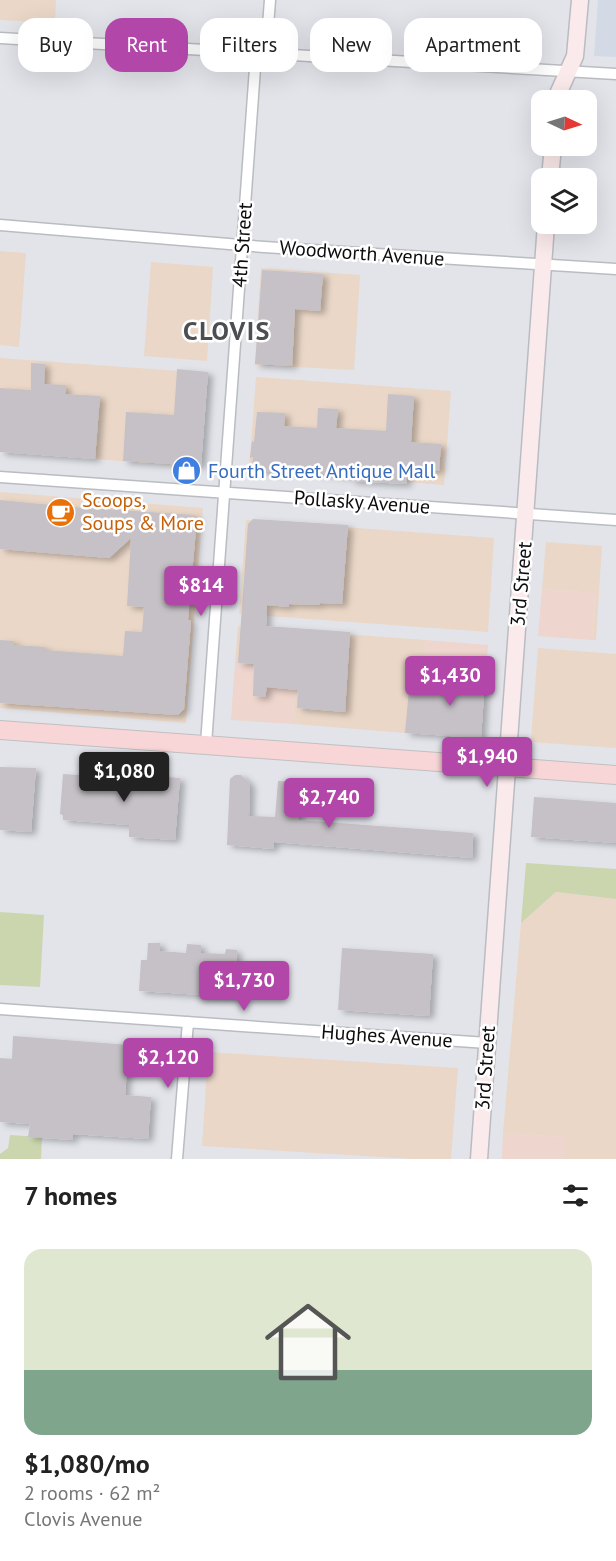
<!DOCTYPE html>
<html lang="en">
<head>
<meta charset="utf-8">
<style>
  body { margin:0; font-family:"PT Sans",sans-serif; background:#f2f2f2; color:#222; height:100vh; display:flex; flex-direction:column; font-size:22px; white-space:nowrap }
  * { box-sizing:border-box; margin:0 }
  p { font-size:20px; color:#767676 }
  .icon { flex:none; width:33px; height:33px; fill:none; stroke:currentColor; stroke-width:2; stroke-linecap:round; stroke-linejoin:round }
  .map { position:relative; height:1159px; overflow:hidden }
  .details { display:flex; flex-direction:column; background:#fff; flex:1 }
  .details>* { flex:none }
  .top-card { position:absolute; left:18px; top:18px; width:580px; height:54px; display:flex; gap:12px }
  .needle { width:39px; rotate:94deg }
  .fabs { position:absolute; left:531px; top:90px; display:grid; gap:12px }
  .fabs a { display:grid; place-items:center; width:66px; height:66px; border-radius:12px; background:#fff; box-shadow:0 6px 24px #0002; font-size:30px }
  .price { position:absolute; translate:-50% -51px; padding:0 14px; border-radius:6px; background:#b247a9; color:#fff; font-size:20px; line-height:39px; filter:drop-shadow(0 2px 3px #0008) }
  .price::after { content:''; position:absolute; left:50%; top:36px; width:18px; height:14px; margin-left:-9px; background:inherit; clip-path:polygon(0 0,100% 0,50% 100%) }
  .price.active { background:#222; color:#fff }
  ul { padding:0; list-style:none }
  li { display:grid; align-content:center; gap:12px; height:318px; padding:0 24px }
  li span { display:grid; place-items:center; height:186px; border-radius:18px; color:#555 }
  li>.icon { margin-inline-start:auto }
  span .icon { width:108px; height:108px; fill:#fffc; stroke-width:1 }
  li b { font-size:26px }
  h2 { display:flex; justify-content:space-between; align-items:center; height:72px; padding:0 24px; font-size:26px }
  .tag { padding:0 21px; border-radius:18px; background:#fff; box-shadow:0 6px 24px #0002; font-size:21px; line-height:54px }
  .tag.active { background:#b247a9; color:#fff }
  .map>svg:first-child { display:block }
  .commercial { fill:#ead7c7 }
  .industrial { fill:#eed5cd }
  .built { fill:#d4d9e6 }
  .green { fill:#cbd6af }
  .building { fill:#c5c1c6; filter:url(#shadow) }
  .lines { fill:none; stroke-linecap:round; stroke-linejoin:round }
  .street-casing { stroke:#babcc2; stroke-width:13 }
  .secondary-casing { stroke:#babcc2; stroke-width:19 }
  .primary-casing { stroke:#c0c0c0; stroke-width:20 }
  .street { stroke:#fff; stroke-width:10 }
  .secondary { stroke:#fbeaeb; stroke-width:16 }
  .primary { stroke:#f8d5d7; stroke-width:18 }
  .labels { text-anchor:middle; stroke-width:5; stroke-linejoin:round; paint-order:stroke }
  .street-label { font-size:20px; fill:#0c0c0e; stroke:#fff }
  .shop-label { font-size:20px; fill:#366cbe; stroke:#fff; text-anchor:start }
  .food-label { font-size:20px; fill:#c56008; stroke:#fff; text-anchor:start }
  .district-label { font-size:26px; font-weight:bold; letter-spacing:1.5px; fill:#4c4e52; stroke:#fff }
</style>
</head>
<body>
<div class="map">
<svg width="616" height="1159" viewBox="0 0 616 1159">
  <defs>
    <filter id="shadow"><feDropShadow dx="5" dy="3" stdDeviation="3" flood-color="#0004"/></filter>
  </defs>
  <rect width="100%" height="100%" fill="#e2e4ea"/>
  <path class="commercial" d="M0,0H56L55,23L0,20Z
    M0,251L26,253L19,347L0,345Z
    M151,262L213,267L207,361L144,356Z
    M261,268L360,275L354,370L255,365Z
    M0,358L206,373L199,467L0,452Z
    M256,377L451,391L444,485L249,470Z
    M0,492L203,508L186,723L0,708Z
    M246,520L494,538L488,632L239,614Z
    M546,542L602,546L596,640H593L596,593L542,589Z
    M238,626L425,640L418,734L294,724L297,668L235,664Z
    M538,648L616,654V748L532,742L531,740Z
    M556,892L616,899V1159H564L565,1137L503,1133L521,923Z
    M208,1052L458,1068L451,1159H413L202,1146Z"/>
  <path class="industrial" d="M542,589L596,593L593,640L538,636Z
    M425,640L488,645L481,738L418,734Z
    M235,664L298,668L294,724L231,720Z
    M503,1133L566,1137L564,1159H502Z"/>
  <path class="built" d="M598,0H616V57L594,56Z"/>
  <path class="green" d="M526,863L616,869V899L556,892L521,923Z
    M0,912L44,915L40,987L0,985Z
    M10,1135L42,1137L41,1159H0V1154L8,1148Z"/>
  <path class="building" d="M262,270L323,274L320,311L295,309L292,366L255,364Z
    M31,363L45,364L44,384L66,385L65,394L100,396L95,459L0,452V388L31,390Z
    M177,369L208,372L201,466L123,461L126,412L174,415Z
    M388,394L414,396L411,442L441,444L439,471L409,469L406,484L351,481V477L315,473V471L284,469V473L252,470L253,457L250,458L252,441L254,442L257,412L285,413L284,426L317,428L318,408L338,409L336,428L386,431Z
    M0,500L71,507L195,515L197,519L190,595L188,620L191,621L184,709L178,715L0,703V640L14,641V645L45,647V650L123,656L125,631L142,632L144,607L127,606L131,538L109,558L0,549Z
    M253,519L348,525L342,604L320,603V605L289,604V607L267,605L266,626L350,632L345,712L297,708L298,690L267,687L265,697L253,696L254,664L238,663L248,524Z
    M458,664L486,666L481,738L405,733L409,690L456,694Z
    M0,767L36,768L31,832L0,830Z
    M63,774L133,779V775L180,778L175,840L129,837V825L63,820V815L60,814Z
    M235,775H241L250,784L249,816L275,817L278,781L301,782L298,820L473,833L472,858L274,842L273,849L227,845L230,779Z
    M534,797L616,803V843L531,837Z
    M148,943H160V951L186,953L187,944L201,945V953L225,954L226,949L237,950L236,967H241V981H235L234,997L139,991L141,960H147Z
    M342,948L433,954L429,1016L338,1010Z
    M13,1036L129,1045L125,1095L151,1097L148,1139L73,1134V1140L28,1137L30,1124L0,1122V1058L12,1059Z"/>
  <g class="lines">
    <defs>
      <path id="street" d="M0,38L616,74
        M0,225L264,247L616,269
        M0,477L616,520
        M206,744L255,68L267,39L270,0
        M0,1009L487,1043
        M177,1159L188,1022"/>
      <path id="secondary" d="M557,100L558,94L575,56L580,0
        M550,178L553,146
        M479,1159L546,224"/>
      <path id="primary" d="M0,730L616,775"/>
    </defs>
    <use href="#street" class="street-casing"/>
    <use href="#secondary" class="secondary-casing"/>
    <use href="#primary" class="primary-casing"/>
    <use href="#street" class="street"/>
    <use href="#secondary" class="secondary"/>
    <use href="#primary" class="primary"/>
  </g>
  <defs>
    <symbol id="shop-disc" viewBox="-11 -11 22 22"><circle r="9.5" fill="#3f7fe0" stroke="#fff"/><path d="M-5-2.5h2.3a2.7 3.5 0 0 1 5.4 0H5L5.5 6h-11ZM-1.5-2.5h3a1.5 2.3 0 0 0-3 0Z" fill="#fff"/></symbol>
    <symbol id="cafe-disc" viewBox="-11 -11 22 22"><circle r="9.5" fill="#e8710a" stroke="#fff"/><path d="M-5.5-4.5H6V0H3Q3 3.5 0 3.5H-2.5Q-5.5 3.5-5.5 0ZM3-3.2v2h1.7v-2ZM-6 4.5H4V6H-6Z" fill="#fff"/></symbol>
  </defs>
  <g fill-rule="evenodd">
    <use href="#shop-disc" x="170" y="454" width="33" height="33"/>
    <use href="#cafe-disc" x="44" y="496" width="33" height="33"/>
  </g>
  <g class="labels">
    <g class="street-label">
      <text transform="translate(242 245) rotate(-86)" y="7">4th Street</text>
      <text transform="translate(362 253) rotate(4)" y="7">Woodworth Avenue</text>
      <text transform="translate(362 502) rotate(4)" y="7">Pollasky Avenue</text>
      <text transform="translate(521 584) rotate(-85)" y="7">3rd Street</text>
      <text transform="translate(387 1036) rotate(4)" y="7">Hughes Avenue</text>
      <text transform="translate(485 1068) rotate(-86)" y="7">3rd Street</text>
    </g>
    <g class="shop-label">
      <text x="208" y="478">Fourth Street Antique Mall</text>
    </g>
    <g class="food-label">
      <text x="82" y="507">Scoops,<tspan x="82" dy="23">Soups &amp; More</tspan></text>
    </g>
    <g class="district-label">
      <text x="227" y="340">CLOVIS</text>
    </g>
  </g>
</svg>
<div class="fabs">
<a><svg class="needle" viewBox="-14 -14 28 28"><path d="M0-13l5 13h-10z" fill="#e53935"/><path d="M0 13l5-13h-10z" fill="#767676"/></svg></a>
<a><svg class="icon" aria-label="layers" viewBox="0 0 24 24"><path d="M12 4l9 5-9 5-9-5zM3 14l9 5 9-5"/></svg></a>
</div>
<b class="price" style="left:201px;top:617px">$814</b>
<b class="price" style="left:450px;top:707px">$1,430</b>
<b class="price" style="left:487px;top:788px">$1,940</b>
<b class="price active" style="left:124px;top:803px">$1,080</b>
<b class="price" style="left:329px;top:829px">$2,740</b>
<b class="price" style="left:244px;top:1012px">$1,730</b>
<b class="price" style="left:168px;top:1089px">$2,120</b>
<div class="top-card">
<a class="tag">Buy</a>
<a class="tag active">Rent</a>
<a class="tag">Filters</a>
<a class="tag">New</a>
<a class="tag">Apartment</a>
</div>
</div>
<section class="details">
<h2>7 homes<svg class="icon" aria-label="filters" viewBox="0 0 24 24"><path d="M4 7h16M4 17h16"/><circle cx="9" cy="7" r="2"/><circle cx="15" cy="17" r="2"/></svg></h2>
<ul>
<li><span style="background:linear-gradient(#dfe7d0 65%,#7fa58c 0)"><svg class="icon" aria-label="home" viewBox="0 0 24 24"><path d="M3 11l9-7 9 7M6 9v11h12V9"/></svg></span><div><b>$1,080/mo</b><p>2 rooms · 62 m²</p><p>Clovis Avenue</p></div></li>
</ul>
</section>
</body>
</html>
